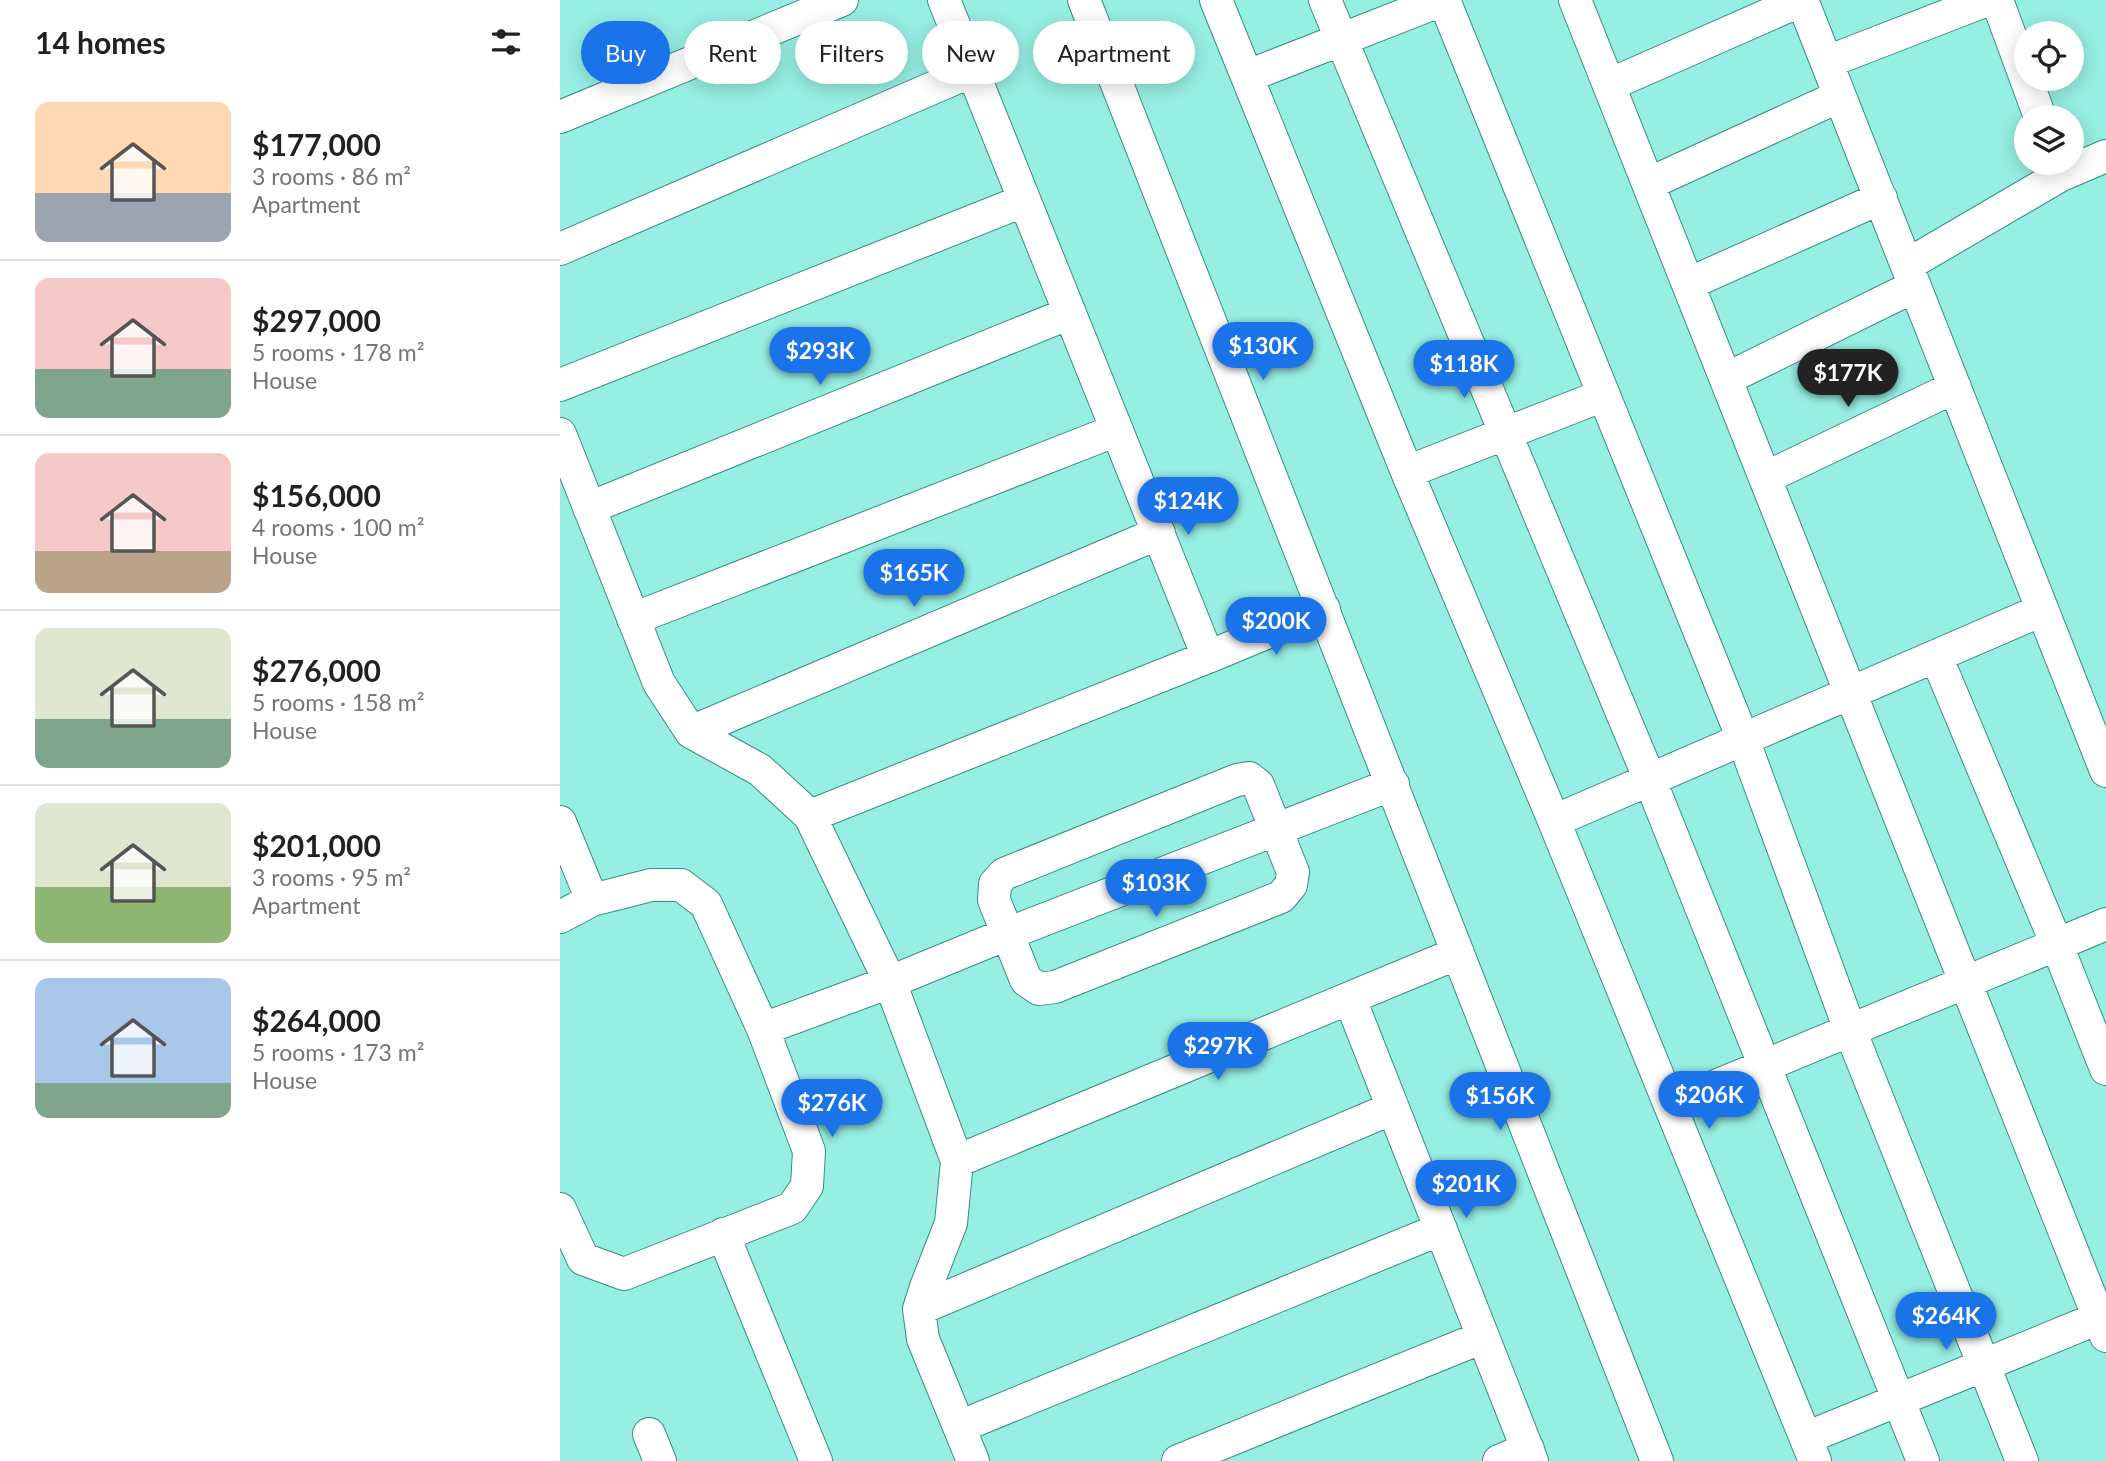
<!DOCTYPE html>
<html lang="en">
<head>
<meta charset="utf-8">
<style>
  body { margin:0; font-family:Lato,sans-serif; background:#f6f6f6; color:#202124; height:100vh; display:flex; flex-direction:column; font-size:26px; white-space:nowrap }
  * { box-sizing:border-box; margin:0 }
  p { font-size:23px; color:#757577 }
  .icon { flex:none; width:38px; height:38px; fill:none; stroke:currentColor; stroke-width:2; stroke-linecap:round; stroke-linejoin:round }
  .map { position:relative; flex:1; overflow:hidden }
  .side { display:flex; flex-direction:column; background:#fff; width:560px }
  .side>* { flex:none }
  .top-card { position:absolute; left:21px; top:21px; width:665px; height:63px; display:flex; gap:14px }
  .buttons { position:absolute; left:1454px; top:21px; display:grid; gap:14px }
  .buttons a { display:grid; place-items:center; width:70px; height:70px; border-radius:50%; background:#fff; box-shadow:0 4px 18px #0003; font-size:35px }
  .price { position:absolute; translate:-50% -60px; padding:0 16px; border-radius:24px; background:#1a73e8; color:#fff; font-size:23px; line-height:46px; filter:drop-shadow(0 2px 4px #0008) }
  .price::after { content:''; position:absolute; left:50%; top:42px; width:21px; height:16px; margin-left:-10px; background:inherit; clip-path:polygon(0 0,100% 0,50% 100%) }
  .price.current { background:#222; color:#fff }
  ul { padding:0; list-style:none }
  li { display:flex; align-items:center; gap:21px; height:175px; padding:0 35px }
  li+li { border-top:2px solid #e0e0e0 }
  li span { display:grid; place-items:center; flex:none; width:196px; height:140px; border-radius:14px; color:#555 }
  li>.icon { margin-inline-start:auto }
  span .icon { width:84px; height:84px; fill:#fffc; stroke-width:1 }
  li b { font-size:30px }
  h2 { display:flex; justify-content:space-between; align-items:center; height:84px; padding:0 35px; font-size:30px }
  .pill { padding:0 24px; border-radius:32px; background:#fff; box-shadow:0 4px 18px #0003; font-size:24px; line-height:63px }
  .pill.current { background:#1a73e8; color:#fff }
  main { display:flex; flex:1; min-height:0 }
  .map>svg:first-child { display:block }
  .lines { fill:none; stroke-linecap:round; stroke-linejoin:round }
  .street-casing { stroke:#348e86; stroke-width:34 }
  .street { stroke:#fff; stroke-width:32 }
</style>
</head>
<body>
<main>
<section class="side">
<h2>14 homes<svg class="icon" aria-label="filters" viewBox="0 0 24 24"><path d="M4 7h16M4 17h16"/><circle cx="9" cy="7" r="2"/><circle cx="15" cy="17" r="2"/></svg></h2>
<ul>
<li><span style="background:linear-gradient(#ffd9b3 65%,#9aa5b1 0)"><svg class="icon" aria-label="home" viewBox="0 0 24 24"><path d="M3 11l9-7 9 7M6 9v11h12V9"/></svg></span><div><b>$177,000</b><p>3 rooms · 86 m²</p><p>Apartment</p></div></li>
<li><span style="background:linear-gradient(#f6c9c9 65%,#7fa58c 0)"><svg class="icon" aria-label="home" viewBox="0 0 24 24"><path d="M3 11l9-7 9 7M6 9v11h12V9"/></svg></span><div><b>$297,000</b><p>5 rooms · 178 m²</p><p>House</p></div></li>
<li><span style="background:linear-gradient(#f6c9c9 70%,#b9a48a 0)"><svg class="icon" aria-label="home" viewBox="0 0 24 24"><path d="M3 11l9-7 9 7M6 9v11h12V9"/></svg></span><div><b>$156,000</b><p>4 rooms · 100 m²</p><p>House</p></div></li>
<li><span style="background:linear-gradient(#dfe7d0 65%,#7fa58c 0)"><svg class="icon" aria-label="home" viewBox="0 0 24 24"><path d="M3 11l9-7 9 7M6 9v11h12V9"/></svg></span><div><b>$276,000</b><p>5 rooms · 158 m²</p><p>House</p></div></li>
<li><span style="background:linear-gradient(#dfe7d0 60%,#8fb573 0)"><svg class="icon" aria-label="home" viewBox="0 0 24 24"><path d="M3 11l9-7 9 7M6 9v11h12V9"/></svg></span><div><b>$201,000</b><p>3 rooms · 95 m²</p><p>Apartment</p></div></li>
<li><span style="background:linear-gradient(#a9c7e8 75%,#7fa58c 0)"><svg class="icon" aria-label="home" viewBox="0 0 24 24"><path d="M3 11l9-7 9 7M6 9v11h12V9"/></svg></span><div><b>$264,000</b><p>5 rooms · 173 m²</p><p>House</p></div></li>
</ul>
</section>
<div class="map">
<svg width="1546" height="1461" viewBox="0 0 1546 1461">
  <rect width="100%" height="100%" fill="#97eee3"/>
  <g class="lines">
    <defs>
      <path id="street" d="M524,0L1097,1461
        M656,0L847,472L994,821L1255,1461
        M765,0L1090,780L1363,1461
        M884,0L1183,739L1290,1030L1462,1461
        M1015,0L1546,1336
        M1242,0L1546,771
        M1437,0L1480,117
        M1267,62L1427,0
        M688,76L882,0
        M1049,85L1242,0
        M0,117L282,0
        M1088,184L1280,96
        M0,249L412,71
        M1347,265L1501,175L1546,156
        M1128,284L1321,198
        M1166,379L1355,286
        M0,385L463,201
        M0,434L99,683L131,732L200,770L250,816L330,982L397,1161L391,1223L366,1287L359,1309L363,1339L413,1461
        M847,472L1044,395
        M1205,478L1395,387
        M29,508L510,313
        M73,619L557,430
        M1376,656L1497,945L1546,1069
        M648,657L764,609
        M131,732L599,533
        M689,778L698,785L733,872L731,885L721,897L495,987L479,989L466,980L434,900L435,884L444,874L677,780Z
        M250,816L648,657L384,0
        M994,821L1482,610
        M0,822L32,900
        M0,917L32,900L91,885H121L146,904L203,1029L249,1151L247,1186L232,1208L64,1274L23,1259L0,1209
        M790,999L972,1461
        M203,1029L330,982L447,934L833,784
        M1110,1105L1546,924
        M397,1161L898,953
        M163,1234L256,1461
        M359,1309L833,1108
        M399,1427L881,1229
        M89,1434L100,1461
        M1246,1438L1546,1315
        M618,1461L923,1337
        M939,1461L968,1449"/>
    </defs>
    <use href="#street" class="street-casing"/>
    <use href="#street" class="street"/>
  </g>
</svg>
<div class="buttons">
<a><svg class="icon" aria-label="locate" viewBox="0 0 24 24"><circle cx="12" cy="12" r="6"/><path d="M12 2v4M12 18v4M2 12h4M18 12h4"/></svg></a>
<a><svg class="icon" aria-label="layers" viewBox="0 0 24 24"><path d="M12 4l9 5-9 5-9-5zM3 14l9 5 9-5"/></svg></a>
</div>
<b class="price" style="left:703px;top:382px">$130K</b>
<b class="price" style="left:260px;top:387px">$293K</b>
<b class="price" style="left:904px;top:400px">$118K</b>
<b class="price current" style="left:1288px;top:409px">$177K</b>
<b class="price" style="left:628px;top:537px">$124K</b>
<b class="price" style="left:354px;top:609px">$165K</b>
<b class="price" style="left:716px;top:657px">$200K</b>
<b class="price" style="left:596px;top:919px">$103K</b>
<b class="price" style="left:658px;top:1082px">$297K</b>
<b class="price" style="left:1149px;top:1131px">$206K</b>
<b class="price" style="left:940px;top:1132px">$156K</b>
<b class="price" style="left:272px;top:1139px">$276K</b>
<b class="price" style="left:906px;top:1220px">$201K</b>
<b class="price" style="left:1386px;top:1352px">$264K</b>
<div class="top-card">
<a class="pill current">Buy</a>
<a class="pill">Rent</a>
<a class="pill">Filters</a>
<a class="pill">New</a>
<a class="pill">Apartment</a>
</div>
</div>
</main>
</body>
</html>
